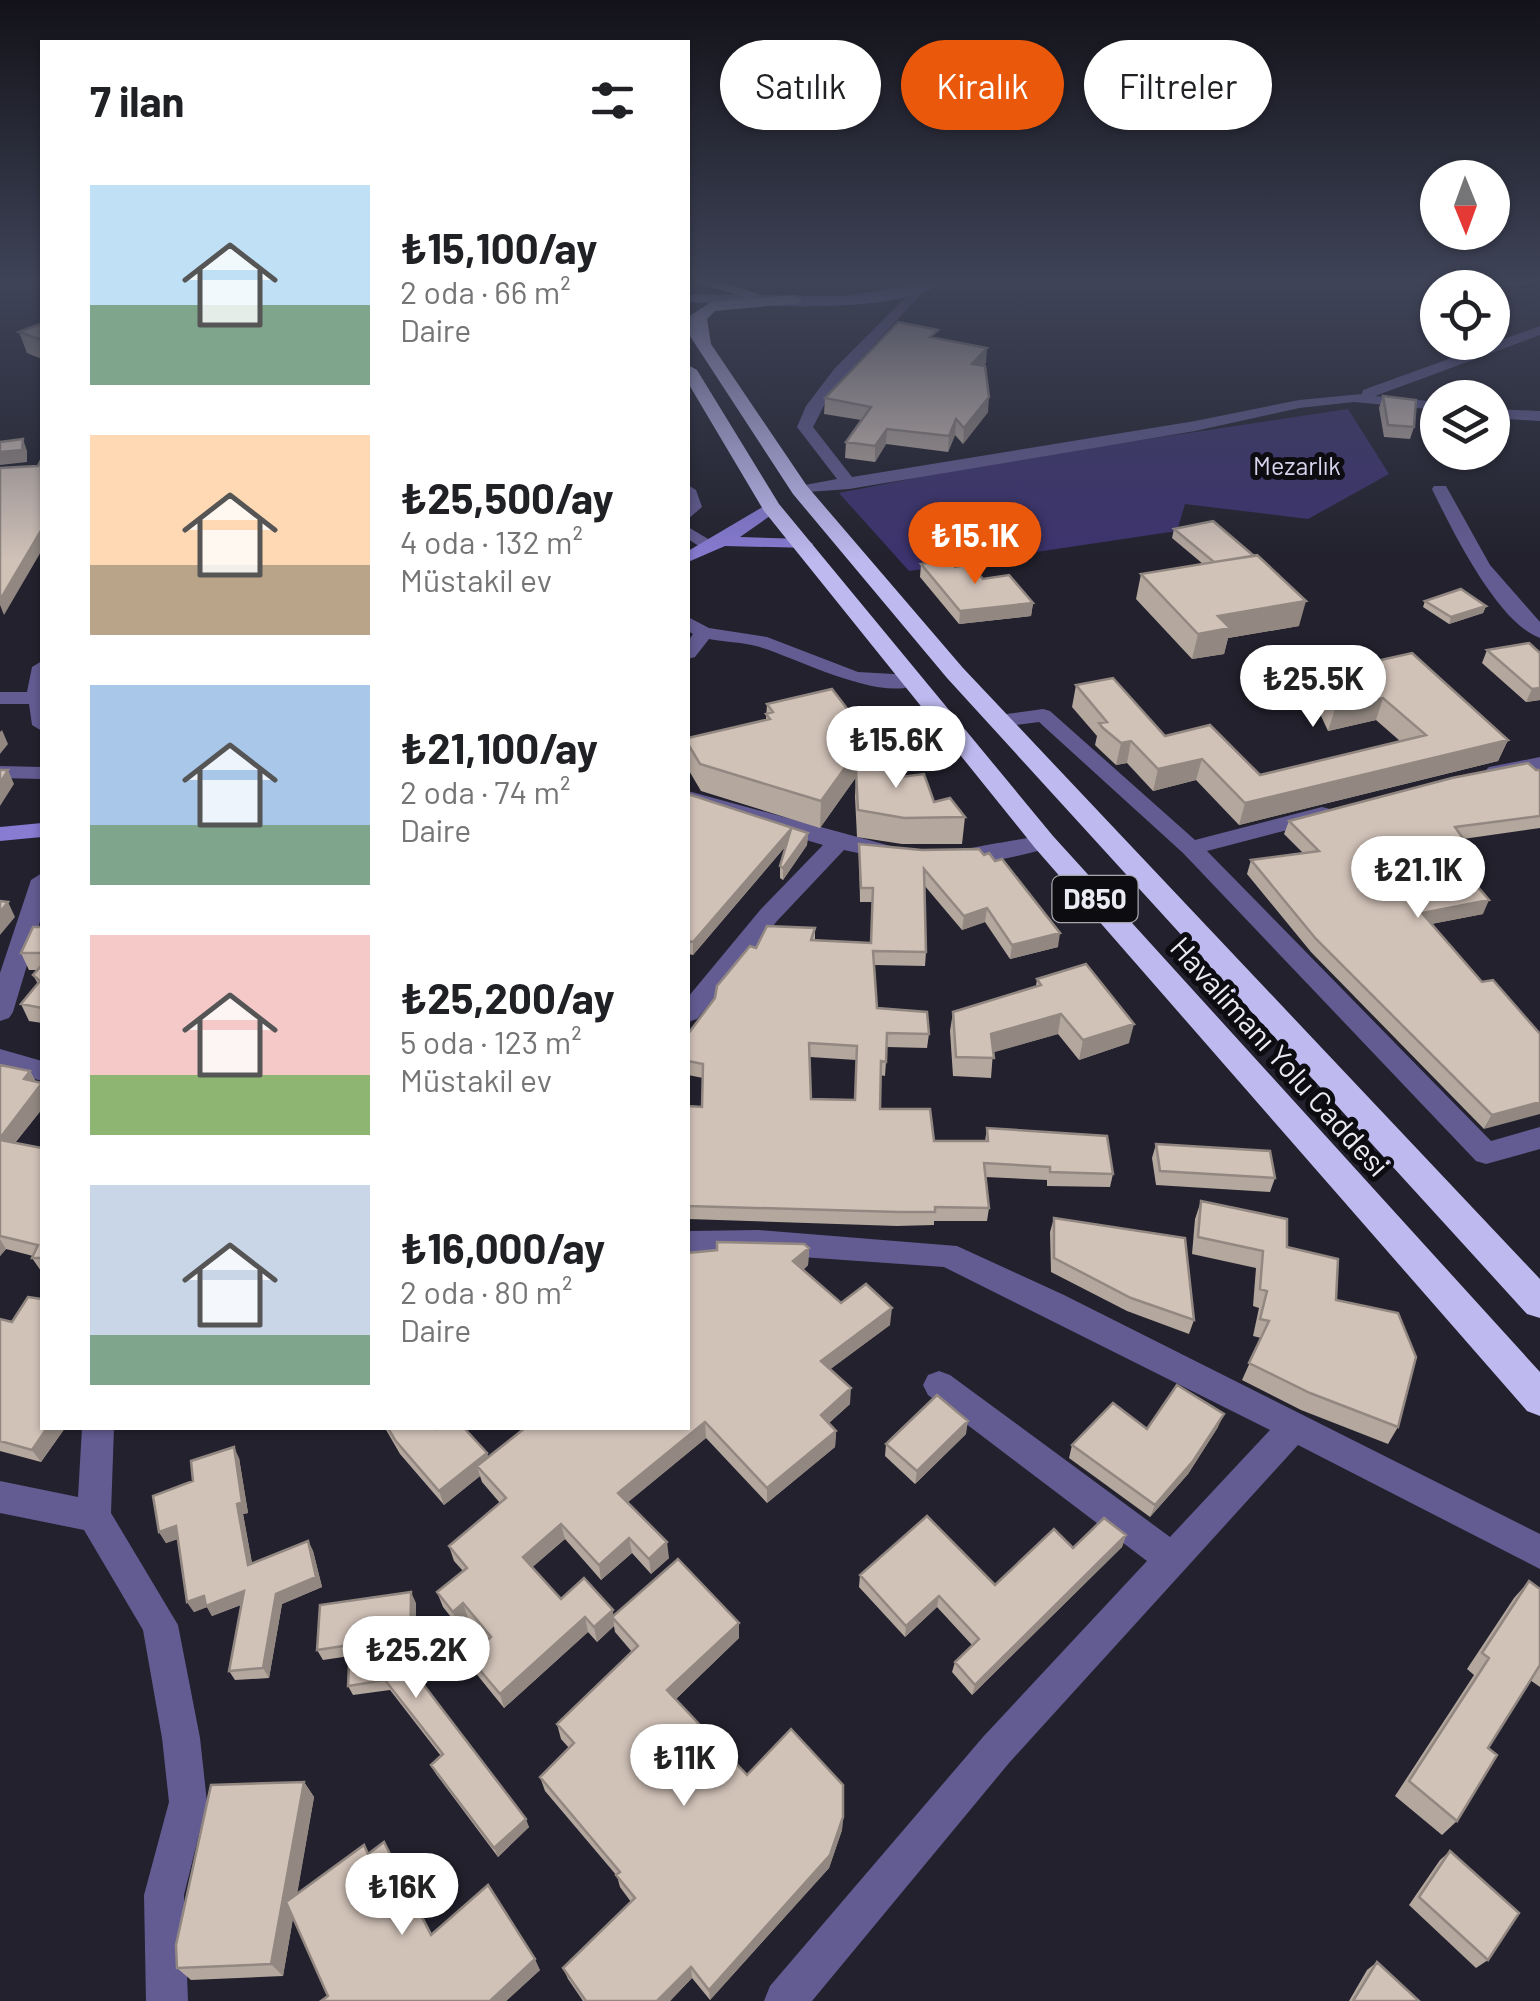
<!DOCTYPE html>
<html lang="tr">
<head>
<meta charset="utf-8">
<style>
  body { margin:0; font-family:Barlow,sans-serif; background:#f2f2f2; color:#202124; height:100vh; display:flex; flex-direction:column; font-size:38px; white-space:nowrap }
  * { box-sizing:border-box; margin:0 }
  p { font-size:32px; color:#757577 }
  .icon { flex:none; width:55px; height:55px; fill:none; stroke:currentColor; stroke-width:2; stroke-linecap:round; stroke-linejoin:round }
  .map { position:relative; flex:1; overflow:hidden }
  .side { position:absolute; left:40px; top:40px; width:650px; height:1390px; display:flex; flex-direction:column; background:#fff; border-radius:0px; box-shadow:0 2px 8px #0004 }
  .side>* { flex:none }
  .hud { position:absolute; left:720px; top:40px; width:670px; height:90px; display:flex; gap:20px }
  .needle { width:65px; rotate:179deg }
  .buttons { position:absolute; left:1420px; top:160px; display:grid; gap:20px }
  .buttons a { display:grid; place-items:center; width:90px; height:90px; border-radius:50%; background:#fff; box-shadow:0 2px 8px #0004; font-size:50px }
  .price { position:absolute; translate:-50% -85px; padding:0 22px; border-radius:35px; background:#fff; color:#222; font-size:32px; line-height:65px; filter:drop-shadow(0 2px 5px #0008) }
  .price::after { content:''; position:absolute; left:50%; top:60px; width:30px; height:22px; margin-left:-15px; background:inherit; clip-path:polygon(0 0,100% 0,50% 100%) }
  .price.current { background:#ea580c; color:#fff }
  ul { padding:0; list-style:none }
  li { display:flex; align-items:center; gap:30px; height:250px; padding:0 50px }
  li span { display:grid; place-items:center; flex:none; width:280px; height:200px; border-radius:0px; color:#555 }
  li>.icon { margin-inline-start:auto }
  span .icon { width:120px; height:120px; fill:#fffc; stroke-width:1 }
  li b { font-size:42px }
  h2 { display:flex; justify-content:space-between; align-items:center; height:120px; padding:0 50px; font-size:42px }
  .chip { padding:0 35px; border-radius:45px; background:#fff; box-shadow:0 2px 8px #0004; font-size:35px; line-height:90px }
  .chip.current { background:#ea580c; color:#fff }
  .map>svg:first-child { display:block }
  .green { fill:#3d336f }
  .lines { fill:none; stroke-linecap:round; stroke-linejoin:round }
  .street { fill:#635c92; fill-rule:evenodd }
  .secondary { fill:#877bd2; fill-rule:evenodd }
  .highway { fill:#beb9ef; fill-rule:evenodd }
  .wall { fill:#b4a79e; fill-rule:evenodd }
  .shaded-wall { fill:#928881 }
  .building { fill:#d1c2b8; stroke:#928881; stroke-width:2.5; fill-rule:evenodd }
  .labels { text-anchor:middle; stroke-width:10; stroke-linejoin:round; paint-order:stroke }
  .far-park-label { font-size:25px; fill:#d7d5ed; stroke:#0c0c11 }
  .shield { fill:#0c0c11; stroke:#a7a7ae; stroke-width:2.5 }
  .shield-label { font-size:28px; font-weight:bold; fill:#eaeaf2 }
  .street-label { font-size:30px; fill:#eaeaf2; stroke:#0c0c11 }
</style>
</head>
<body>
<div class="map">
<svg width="1540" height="2001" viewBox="0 0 1540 2001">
  <rect width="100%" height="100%" fill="#22212d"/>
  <path class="green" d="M1348,409L1389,474L1308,519L1185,504L1177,531L909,571L839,493L1001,461Z"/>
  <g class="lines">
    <path class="street" d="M917,286L922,287V293L832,390L813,427L852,477L1195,421L1299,400L1362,394L1363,390L1540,326V335L1375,396L1438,402V410L1354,402L1299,408L1195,431L849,489L794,493V487L837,479L797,427L806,406L835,368Z
      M1492,409L1540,411V421L1492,418Z
      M688,485L696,490L702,507L688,519Z
      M1434,486H1446L1490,565L1540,622V638C1498,624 1451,528 1432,489Z
      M688,527L720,546L705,550L688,539Z
      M688,617L709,628L767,637L858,672L911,675L921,681C889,708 791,655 756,646C741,642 724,642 709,639L695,657L688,659V641L693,634L688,631Z
      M42,661V731L32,725L29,704H0V692H27L32,667Z
      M1043,709L1050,711L1195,840L1322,807L1330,809L1333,814L1330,819L1207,851L1491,1141L1540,1127V1149L1486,1164L1476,1161L1183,853L1039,722L999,727L989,721L999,715Z
      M1540,757V769L1496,777L1485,771L1489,767Z
      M0,766L42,767V779L0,778Z
      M688,791L898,848L901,853L890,860L844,850L777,921L697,1019L688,1022V997L761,909L823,845L688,805Z
      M1044,835L1055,842L1052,847C1029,853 966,872 949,855C956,848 1027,839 1044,835Z
      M42,873V915L13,1012L9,1018L0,1021V973L31,880Z
      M0,1049L42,1061V1081L0,1069Z
      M759,1230L957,1246L1064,1295L1540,1534V1569L1298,1445L1009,1763L812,2001H764L770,1986L983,1737L1147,1561L928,1395L923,1385L928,1375L939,1371L950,1375L1170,1537L1270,1430L944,1267L759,1254L688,1255V1231Z
      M82,1428H114L111,1513L178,1625L200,1738L207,1802L184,1895L188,2001H146L144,1895L169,1802L162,1738L143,1630L84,1530L0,1513V1481L78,1497Z"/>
    <path class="secondary" d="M926,282H946C889,317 755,305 688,302V294L847,296Z
      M771,502L777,503V511L740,537L804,539L813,544L810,548L725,546L688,562V551Z
      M42,823V837L0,841V827Z"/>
    <path class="highway" d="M694,282H721L759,294L751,299Z
      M794,295L802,300L800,303L715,311L707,319L711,344L807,486L963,668L1540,1279V1318L1527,1314L947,678L793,494L688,333V317L711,302Z
      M688,365L697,370L779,504L1053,836L1540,1372V1416L1527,1411L1035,848L764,511L688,383Z"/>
  </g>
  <path class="wall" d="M1432,282H1539L1492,289V288H1443Z
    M42,323V359L27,353L19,332Z
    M937,339L986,363L983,366L988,412L963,444L955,435L948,452L886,444L875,462L845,458L846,442L861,420L824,414L825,398Z
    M1383,396L1414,427L1410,439L1384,437L1379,408Z
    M1174,529L1299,626L1228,638L1224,654L1192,659L1136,599L1141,574L1203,564L1172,538Z
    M921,564L955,567L983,579L1033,603L1031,616L959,624L920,577Z
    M1425,601L1486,606L1483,613L1449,624L1423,607Z
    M1529,643L1540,700L1526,702L1482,663L1487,650Z
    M1354,666L1508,740L1498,761L1239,825L1196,780L1153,791L1127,763L1116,765L1099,749L1095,745L1097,736L1072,707L1076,685L1165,736L1260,775L1400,741L1376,720L1328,731L1315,703L1321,682L1349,681Z
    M767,704L868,741L900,777L934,802L965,817L962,844H902L857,837L855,797L856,777L820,828L701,791L688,769V738L766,720Z
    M1540,770V828L1463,839L1471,850L1465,864H1459L1483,914L1431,924L1482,982L1540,1034L1484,1129L1311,952L1247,874L1251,860L1303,853L1284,834L1289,821Z
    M688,794L808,833L807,845L783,880L780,878V866L785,847L693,955L688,954Z
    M859,844L922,850L1058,947L1010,959L985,922L962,930L924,885L926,952L925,966L874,965L877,1008L929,1034L927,1048L887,1047L885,1076L880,1075V1109L934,1141H985L987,1128L1113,1174L1110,1187L1047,1186V1180L985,1177L989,1208L987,1221H934V1225L897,1226L688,1219V1106L702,1107L703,1078L688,1075V1034L756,948L815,928V940L871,943L872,902H860ZM810,1057L856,1060L855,1100L811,1099Z
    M42,927V1023L29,1021L21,1004L38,984L33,975L37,970H29L21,953Z
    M1037,979L1129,1043L1079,1060L1058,1034L993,1052L991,1078L953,1076L950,1031L953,1012L1036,986Z
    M0,1065L30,1071L36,1082L42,1083V1109L15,1143L42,1148V1271H41L32,1258L33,1256L6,1249L0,1256Z
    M1156,1144L1275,1178L1270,1192L1156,1185L1152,1158Z
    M1201,1201L1287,1247L1336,1300L1398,1427L1388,1444L1301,1410L1242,1380L1261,1338L1253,1336L1259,1308L1253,1306L1256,1268L1192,1254L1195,1219Z
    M1054,1218L1194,1320L1189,1334L1127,1311L1051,1272L1050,1232Z
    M809,1248L808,1265L803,1270L841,1303L890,1325L830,1369L850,1404L829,1423L836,1431L835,1447L767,1503L706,1438L628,1502L669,1558L651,1574L632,1553L601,1580L565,1539L532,1567L561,1599L614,1615L739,1623V1638L676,1699L747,1775L843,1817L842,1830L829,1868L710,2000L692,1978L670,2001H583L568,1979L563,1968L631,1902L620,1887L617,1876L545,1791L540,1777L569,1748L561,1739L557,1724L632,1652L615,1632L614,1626L597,1642L588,1632L504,1708L474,1671L469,1657L487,1641L468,1618L458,1626L443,1607L437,1592L463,1571L454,1561L449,1546L500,1503L482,1482L480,1476L444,1505L400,1454L385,1428H436L487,1453L488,1457Z
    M0,1319L42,1428H65L41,1462L0,1451Z
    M1218,1427L1188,1474L1150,1517L1069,1458L1072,1445L1147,1429Z
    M966,1434L915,1484L885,1456L886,1444Z
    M239,1458L248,1513L243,1514L252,1563L308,1541L313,1551L322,1587L282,1604L269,1678L235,1680L229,1671L241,1605L212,1616L207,1607L194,1612L187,1602L178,1539L166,1543L159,1532L193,1481Z
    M1126,1535L1122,1547L972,1695L952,1672L955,1662L972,1645L937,1607L905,1637L859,1587L860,1575L995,1585L1073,1548Z
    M1529,1581L1540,1589V1687L1530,1680L1488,1748L1457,1821L1442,1835L1395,1796L1474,1675L1467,1669L1514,1598Z
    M416,1603L414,1673L529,1827L498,1857L436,1774L431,1765L441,1756L390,1690L353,1695L348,1686L350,1656L323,1660L317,1650Z
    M304,1782L314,1797L297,1893L369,1853L391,1855L432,1934L540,1970L506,2001H321L328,1996L293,1918L283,1976L191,1980L177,1968Z
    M1450,1851L1488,1960L1476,1968L1409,1905L1440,1860Z
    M1377,1962L1419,2001H1349L1367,1970Z"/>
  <path class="shaded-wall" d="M1461,282H1539L1492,289V288H1459Z
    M987,348L986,363L971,379L972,364Z
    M989,397L988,412L963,444L964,428Z
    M956,419L955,435L948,452L949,436Z
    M887,429L886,444L875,462V446Z
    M23,439L27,451V462L0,465V452Z
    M42,529V550L4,615L0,605V600Z
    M1306,601L1299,626L1228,638L1224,654L1192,659L1198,634L1218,616Z
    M1033,603L1031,616L959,624L960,611Z
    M1486,606L1483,613L1449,624L1451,617Z
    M1540,688V700L1526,702L1532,689Z
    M1383,698L1376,720L1328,731L1335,709Z
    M2,730L8,744L0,754V732Z
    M868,736L867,762L820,828L821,801Z
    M1508,740L1498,761L1239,825L1245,803Z
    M1131,741L1127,763L1116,765L1121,743Z
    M1202,759L1196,780L1153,791L1158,769Z
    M8,770L14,784L0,806V783Z
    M791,829L790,841L693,955V942Z
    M808,833L807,845L783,880V868Z
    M1489,900L1483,914L1416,927L1422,913Z
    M8,902L15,917L0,935V912Z
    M987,908L985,922L962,930L964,916Z
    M1060,933L1058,947L1010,959L1012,945Z
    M1061,1014L1058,1034L988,1054L991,1034Z
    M1134,1024L1129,1043L1079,1060L1083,1040Z
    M30,1071L38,1086L24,1079Z
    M42,1085V1109L6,1154L0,1143V1138Z
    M1540,1102V1114L1484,1129L1492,1115Z
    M0,1239L6,1249L0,1256Z
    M809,1248L808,1265L792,1279L793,1261Z
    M892,1308L890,1325L820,1377L821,1361Z
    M851,1388L850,1404L820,1431L821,1415Z
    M1224,1414L1218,1427L1188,1474L1150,1517L1155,1505Z
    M968,1421L966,1434L915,1484L917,1471Z
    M705,1422L706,1438L621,1508L618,1493Z
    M47,1428H65L41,1462L32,1450Z
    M836,1431L835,1447L767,1503V1488Z
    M234,1447L239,1458L248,1513L243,1514L254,1575L248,1565L237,1504Z
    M487,1453L491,1467L477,1466L480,1476L444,1505L439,1491Z
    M561,1524L565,1539L527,1572L523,1557Z
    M176,1526L183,1537L166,1543L159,1532Z
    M1126,1535L1122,1547L972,1695L975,1685Z
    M629,1538L632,1553L601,1580L599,1565Z
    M308,1541L313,1551L322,1587L282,1604L269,1678L263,1668L276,1594Z
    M667,1542L669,1558L651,1574L649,1559Z
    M244,1591L250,1601L212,1616L207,1607L194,1612L187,1602L204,1596Z
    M411,1592L416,1603L414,1677L410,1667Z
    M939,1596L937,1607L905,1637L906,1626Z
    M463,1603L468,1618L458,1626L453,1612Z
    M613,1610L614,1626L597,1642L594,1627Z
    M585,1617L588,1632L504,1708L500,1694Z
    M739,1623V1638L669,1705L667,1690Z
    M304,1782L314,1797L283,1976L271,1964Z
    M843,1817L842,1830L829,1868L710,2000L709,1990Z
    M526,1819L529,1827L498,1857L494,1848Z
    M384,1842L391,1855L438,1946L431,1935Z
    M535,1959L540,1970L506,2001H490Z
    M691,1967L692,1978L670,2001H657Z"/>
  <path class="building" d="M898,322L938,330L930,337L987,348L972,364L985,366L989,397L964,428L956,419L949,436L887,429L875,446L846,442L871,407L825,398Z
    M42,323V340L19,332Z
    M1383,396L1416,400L1414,427L1388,425Z
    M23,439L22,450L0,452V442Z
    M41,460L42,529L0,600V468L38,466Z
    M1213,521L1254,556L1214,562L1174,529Z
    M1257,555L1306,601L1218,616L1230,628L1198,634L1141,574Z
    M948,559L955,567L970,564L983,579L1009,575L1033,603L960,611L921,564Z
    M1461,589L1486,606L1451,617L1425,601Z
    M1529,643L1540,653V688L1532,689L1487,650Z
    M1412,653L1508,740L1245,803L1202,759L1158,769L1131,741L1121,743L1103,728L1099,723L1107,722L1076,685L1113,678L1165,736L1210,725L1260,775L1426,735L1383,698L1335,709L1321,682L1370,681L1354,666Z
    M832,689L868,736L821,801L700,764L688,744V738L770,719L766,714L773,712L767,704Z
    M869,738L900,777L924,774L934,802L950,798L965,817L904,818L858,810L856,770Z
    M1528,763L1536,770H1540V816L1455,827L1471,850L1448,852L1489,900L1422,913L1482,982L1493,980L1540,1034V1102L1492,1115L1316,939L1251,860L1319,851L1289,821L1452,778Z
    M0,770H8L0,783Z
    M688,794L808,833L783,868L780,866L791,829L693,942L688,941Z
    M859,844L922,850L979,849L984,855L989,853L995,861L1002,859L1060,933L1012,945L987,908L964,916L924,869L926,952L873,951L877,1008L927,1012L929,1034L887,1033L886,1062L881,1061L880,1109H930L934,1141H988L987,1128L1107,1136L1113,1174L1050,1172V1167L984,1163L989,1208L935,1207V1212H899L688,1206V1106L702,1107L703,1064L688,1061V1034L715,998L717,986L750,946L756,948L767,926L815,928L811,940L871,943L873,888H861ZM809,1043L857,1046L855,1100L811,1099Z
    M0,901L8,902L0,912Z
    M33,927H42V953H21Z
    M1086,964L1134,1024L1083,1040L1061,1014L991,1034L994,1058L956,1057L953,1012L1041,985L1037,979Z
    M42,965V1008L21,1004L40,981L33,975Z
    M0,1065L30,1071L24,1079L42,1083L0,1138Z
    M0,1140L42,1148V1258H32L38,1245L0,1236Z
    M1156,1144L1270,1151L1275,1178L1160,1171Z
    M1201,1201L1287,1219V1247L1338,1259L1336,1300L1398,1313L1416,1357L1398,1427L1310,1393L1249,1363L1269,1321L1260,1319L1267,1291L1260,1289L1263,1251L1198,1237Z
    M1054,1218L1185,1238L1194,1320L1131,1298L1054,1258Z
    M717,1242L804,1244L809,1248L793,1261L841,1303L866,1284L892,1308L821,1361L851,1388L821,1415L836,1431L767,1488L705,1422L618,1493L667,1542L649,1559L629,1538L599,1565L561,1524L523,1557L561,1599L584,1578L613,1610L594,1627L585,1617L500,1694L469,1657L491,1637L463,1603L453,1612L437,1592L467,1568L449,1546L506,1498L477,1466L525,1428H688V1253L717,1250Z
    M28,1297L42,1299V1340L41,1344L42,1342V1428H47L32,1450L0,1441V1319L12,1322Z
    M1177,1385L1224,1414L1193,1461L1155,1505L1072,1445L1113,1403L1147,1429Z
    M937,1395L968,1421L917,1471L886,1444Z
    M388,1428H436L437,1429L439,1428H464L487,1453L439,1491L395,1440Z
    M234,1447L242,1502L237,1504L248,1565L308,1541L316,1577L276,1594L263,1668L229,1671L244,1591L206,1606L204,1596L187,1602L176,1526L159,1532L153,1496L193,1481L191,1461Z
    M927,1516L995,1585L1054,1529L1073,1548L1104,1518L1126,1535L975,1685L955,1662L979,1639L939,1596L906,1626L860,1575Z
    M678,1559L739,1623L667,1690L747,1775L791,1729L843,1785V1817L830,1855L709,1990L691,1967L657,2001H586L563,1968L635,1898L616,1875L620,1872L540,1777L574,1743L557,1724L638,1646L612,1617Z
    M1529,1581L1540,1589V1665L1488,1748L1497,1755L1457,1821L1409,1781L1489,1658L1482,1653Z
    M411,1592L410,1667L526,1819L494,1848L431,1765L443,1754L385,1680L348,1686L350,1645L317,1650L320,1605Z
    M304,1782L271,1964L177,1968L176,1945L211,1785Z
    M384,1842L431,1935L488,1885L535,1959L490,2001H321L328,1996L286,1902L364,1845L368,1854Z
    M1450,1851L1519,1913L1488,1960L1419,1897Z
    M1377,1962L1419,2001H1353Z"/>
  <linearGradient id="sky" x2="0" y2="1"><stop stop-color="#131219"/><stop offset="0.5" stop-color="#3e4357"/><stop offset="1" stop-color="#3e4357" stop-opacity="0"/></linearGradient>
  <rect width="1540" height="562" fill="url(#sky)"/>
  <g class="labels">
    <g class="far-park-label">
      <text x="1297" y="475">Mezarlık</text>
    </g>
    <rect class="shield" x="1052.5" y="876" width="85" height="46" rx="8"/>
    <g class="shield-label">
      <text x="1095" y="909">D850</text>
    </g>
    <g class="street-label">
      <text transform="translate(1279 1057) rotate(48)" y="10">Havalimanı Yolu Caddesi</text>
    </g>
  </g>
</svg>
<div class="buttons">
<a><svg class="needle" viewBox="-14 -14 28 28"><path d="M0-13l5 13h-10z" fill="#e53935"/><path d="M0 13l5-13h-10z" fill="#757577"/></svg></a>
<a><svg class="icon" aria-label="locate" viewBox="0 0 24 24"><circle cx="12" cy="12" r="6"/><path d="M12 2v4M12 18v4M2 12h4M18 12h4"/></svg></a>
<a><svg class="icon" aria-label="layers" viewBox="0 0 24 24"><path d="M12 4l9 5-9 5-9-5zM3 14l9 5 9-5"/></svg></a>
</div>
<b class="price current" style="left:975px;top:587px">₺15.1K</b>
<b class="price" style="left:1313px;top:730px">₺25.5K</b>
<b class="price" style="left:896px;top:791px">₺15.6K</b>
<b class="price" style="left:1418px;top:921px">₺21.1K</b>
<b class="price" style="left:416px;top:1701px">₺25.2K</b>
<b class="price" style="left:684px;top:1809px">₺11K</b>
<b class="price" style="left:402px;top:1938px">₺16K</b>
<div class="hud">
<a class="chip">Satılık</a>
<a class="chip current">Kiralık</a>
<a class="chip">Filtreler</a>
</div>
<section class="side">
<h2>7 ilan<svg class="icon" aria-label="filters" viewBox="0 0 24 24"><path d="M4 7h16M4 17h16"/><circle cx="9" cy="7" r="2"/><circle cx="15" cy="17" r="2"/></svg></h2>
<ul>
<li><span style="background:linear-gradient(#bfe0f5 60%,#7fa58c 0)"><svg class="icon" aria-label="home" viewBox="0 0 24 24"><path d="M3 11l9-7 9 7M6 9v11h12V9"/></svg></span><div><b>₺15,100/ay</b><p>2 oda · 66 m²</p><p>Daire</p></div></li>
<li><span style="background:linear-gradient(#ffd9b3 65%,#b9a48a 0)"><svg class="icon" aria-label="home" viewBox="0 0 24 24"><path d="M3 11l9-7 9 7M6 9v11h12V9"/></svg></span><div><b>₺25,500/ay</b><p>4 oda · 132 m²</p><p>Müstakil ev</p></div></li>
<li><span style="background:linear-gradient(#a9c7e8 70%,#7fa58c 0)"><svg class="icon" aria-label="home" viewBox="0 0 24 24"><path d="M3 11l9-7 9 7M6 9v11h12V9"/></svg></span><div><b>₺21,100/ay</b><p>2 oda · 74 m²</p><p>Daire</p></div></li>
<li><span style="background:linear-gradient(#f6c9c9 70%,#8fb573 0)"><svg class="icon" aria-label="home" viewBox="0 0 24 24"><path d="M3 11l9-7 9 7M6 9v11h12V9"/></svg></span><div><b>₺25,200/ay</b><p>5 oda · 123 m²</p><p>Müstakil ev</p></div></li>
<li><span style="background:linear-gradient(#c9d6e8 75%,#7fa58c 0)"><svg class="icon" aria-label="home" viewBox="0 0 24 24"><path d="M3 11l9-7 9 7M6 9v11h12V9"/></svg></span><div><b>₺16,000/ay</b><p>2 oda · 80 m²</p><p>Daire</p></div></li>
</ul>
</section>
</div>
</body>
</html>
